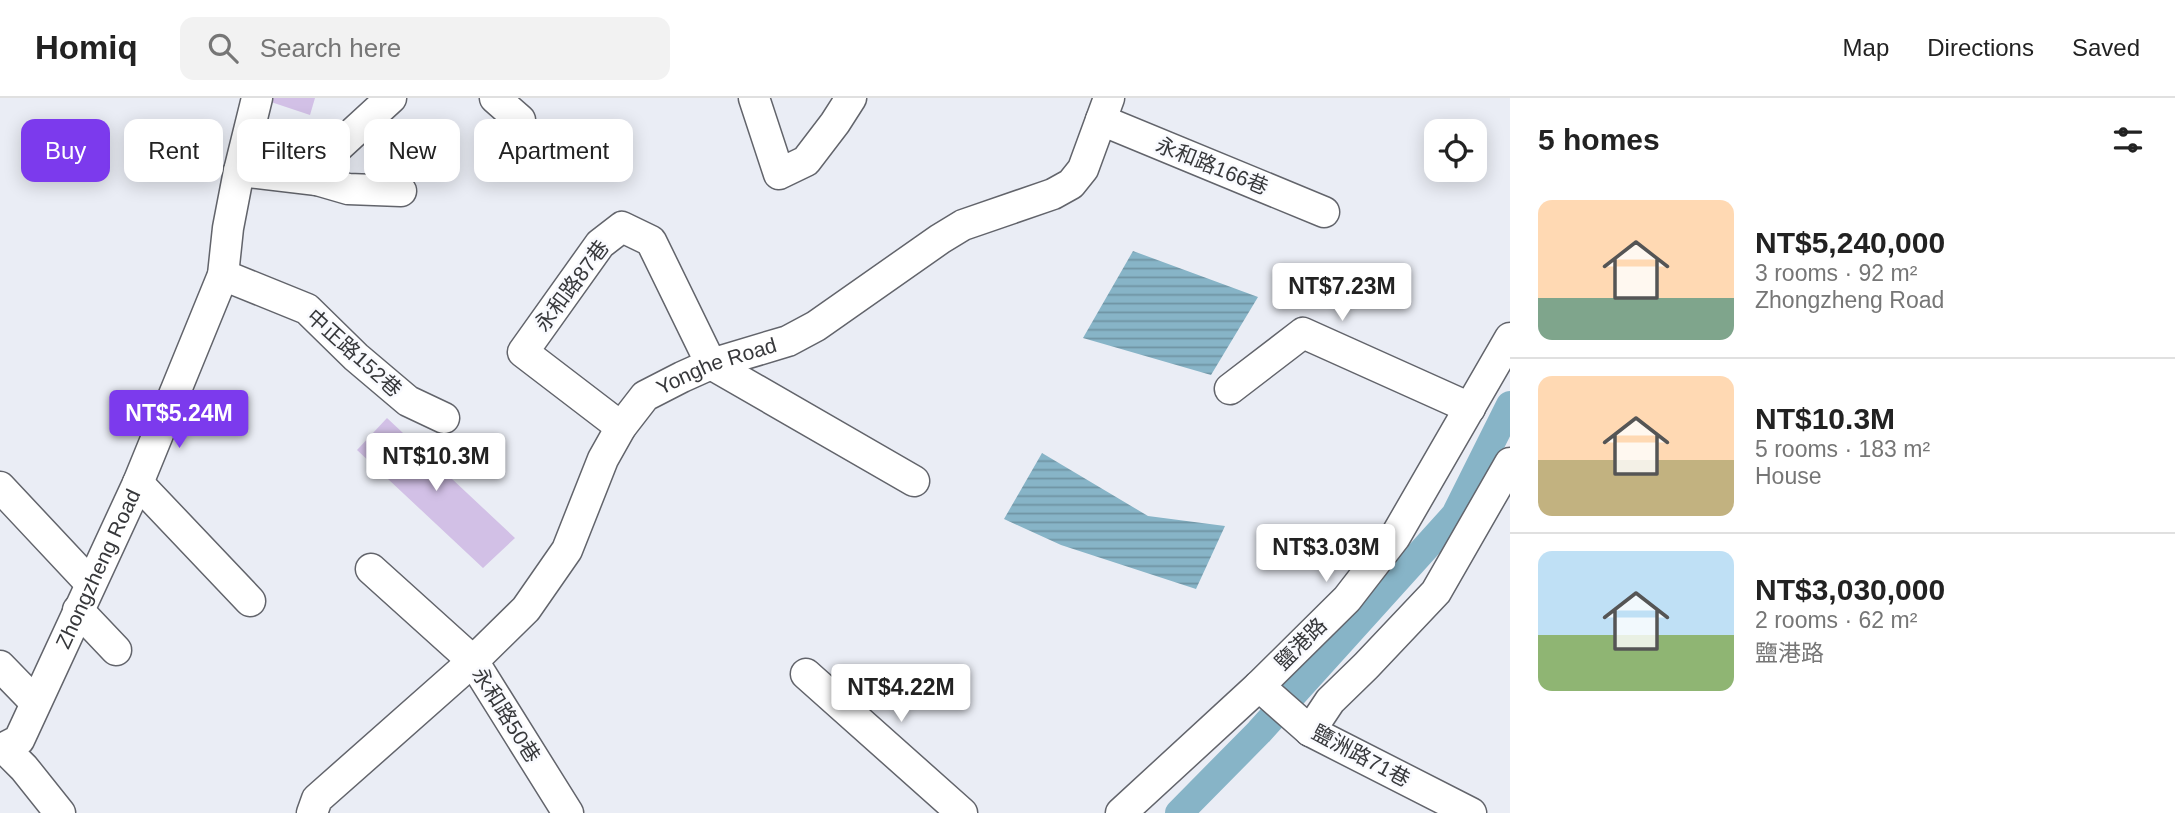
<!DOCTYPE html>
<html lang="en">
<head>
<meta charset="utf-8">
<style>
  body { margin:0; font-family:Helvetica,"Noto Sans TC",sans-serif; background:#f2f2f2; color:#222; height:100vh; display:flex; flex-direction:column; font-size:26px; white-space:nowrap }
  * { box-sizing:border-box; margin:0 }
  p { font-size:23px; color:#767676 }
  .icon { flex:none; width:38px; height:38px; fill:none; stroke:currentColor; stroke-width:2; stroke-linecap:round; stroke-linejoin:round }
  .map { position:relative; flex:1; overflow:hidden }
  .drawer { display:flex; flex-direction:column; background:#fff; width:665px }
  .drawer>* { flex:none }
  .guide { position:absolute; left:21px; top:21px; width:665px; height:63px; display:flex; gap:14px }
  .controls { position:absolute; left:1424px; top:21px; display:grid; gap:14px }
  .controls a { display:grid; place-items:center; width:63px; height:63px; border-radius:14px; background:#fff; box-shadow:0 4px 18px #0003; font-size:35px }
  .price { position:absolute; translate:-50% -60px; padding:0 16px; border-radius:7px; background:#fff; color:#222; font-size:23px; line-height:46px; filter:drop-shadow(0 2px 4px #0008) }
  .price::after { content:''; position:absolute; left:50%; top:42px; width:21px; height:16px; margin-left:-10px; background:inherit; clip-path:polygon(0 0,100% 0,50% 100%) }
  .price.selected { background:#7c3aed; color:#fff }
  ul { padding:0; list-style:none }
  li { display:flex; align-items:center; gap:21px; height:175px; padding:0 28px }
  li+li { border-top:2px solid #e0e0e0 }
  li span { display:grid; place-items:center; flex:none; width:196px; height:140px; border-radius:14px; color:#555 }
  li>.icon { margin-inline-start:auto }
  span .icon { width:84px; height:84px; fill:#fffc; stroke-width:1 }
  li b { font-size:30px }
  h2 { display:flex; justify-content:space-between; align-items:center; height:84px; padding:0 28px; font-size:30px }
  .tag { padding:0 24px; border-radius:14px; background:#fff; box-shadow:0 4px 18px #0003; font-size:24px; line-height:63px }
  .tag.selected { background:#7c3aed; color:#fff }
  header { display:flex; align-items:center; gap:42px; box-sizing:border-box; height:98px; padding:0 35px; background:#fff; border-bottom:2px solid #e0e0e0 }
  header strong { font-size:33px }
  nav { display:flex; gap:38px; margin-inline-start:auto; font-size:24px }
  .search { width:490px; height:63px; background:#f2f2f2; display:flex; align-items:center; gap:18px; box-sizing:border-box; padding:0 24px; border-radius:14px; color:#767676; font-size:26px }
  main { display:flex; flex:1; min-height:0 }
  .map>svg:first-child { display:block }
  .water { fill:url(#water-rules) }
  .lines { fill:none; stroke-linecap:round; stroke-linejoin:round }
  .canal { stroke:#87b4c7; stroke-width:28 }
  .building { fill:#d2c0e6 }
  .minor-casing { stroke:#62646b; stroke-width:33 }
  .minor { stroke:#fff; stroke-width:30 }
  .labels { text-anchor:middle; stroke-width:5; stroke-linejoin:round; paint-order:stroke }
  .street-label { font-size:21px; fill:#37383b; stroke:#f9fafe }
</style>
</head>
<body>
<header>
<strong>Homiq</strong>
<div class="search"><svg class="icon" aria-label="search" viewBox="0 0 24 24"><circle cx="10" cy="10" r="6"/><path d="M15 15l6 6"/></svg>Search here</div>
<nav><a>Map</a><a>Directions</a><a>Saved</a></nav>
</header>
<main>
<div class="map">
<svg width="1510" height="715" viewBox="0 0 1510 715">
  <defs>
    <pattern id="water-rules" width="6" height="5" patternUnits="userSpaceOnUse" patternTransform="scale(1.75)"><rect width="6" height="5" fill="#87b4c7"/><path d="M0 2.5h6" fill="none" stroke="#6f93a3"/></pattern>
  </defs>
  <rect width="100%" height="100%" fill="#eaedf5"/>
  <path class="water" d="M1133,153L1258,199L1211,277L1083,240Z
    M1042,355L1148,418L1225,428L1196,491L1061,447L1004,421Z"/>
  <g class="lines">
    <path class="canal" d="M1179,715L1259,634L1455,417L1510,307"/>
  </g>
  <path class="building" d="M265,0H315L310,17L265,2Z
    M387,320L515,440L483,470L357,352Z"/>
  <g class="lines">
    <defs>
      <g id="minor">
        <path d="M495,0L520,22"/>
        <path d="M754,0L779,76L806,63L835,25L851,0"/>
        <path d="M1101,22L1324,114"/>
        <path d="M239,73L317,82L329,57L391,0"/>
        <path d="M317,82L348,91L401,93"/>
        <path d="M223,177L307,211L356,259L408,303L444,320"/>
        <path d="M1230,291L1303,235L1470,310"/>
        <path d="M621,329L523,254L600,146L622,129L651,143L711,266L914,383"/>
        <path d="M138,385L250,503"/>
        <path d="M0,389L90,485"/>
        <path d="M371,471L473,563L568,715"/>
        <path d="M78,512L116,552"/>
        <path d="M0,568L35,604"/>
        <path d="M806,576L962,715"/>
        <path d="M1259,588L1310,633L1471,715"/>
        <path d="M1310,633L1330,603L1366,568L1436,494L1510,365"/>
        <path d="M4,650L24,670L60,715"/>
        <path id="s1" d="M0,652L19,642L138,385L223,177L228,130L239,73L257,0"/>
        <path id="s2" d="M312,715L317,701L473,563L526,511L567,452L603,361L621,329L645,298L682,279L711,266L788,243L816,228L940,141L963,127L1053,96L1071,86L1083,71L1109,0"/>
        <path d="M1121,715L1259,588L1347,501L1395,439L1510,240"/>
      </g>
    </defs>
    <use href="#minor" class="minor-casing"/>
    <use href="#minor" class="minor"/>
  </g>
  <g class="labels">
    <g class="street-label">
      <text transform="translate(1212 68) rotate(22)" y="7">永和路166巷</text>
      <text transform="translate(572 188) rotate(-53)" y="7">永和路87巷</text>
      <text transform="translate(354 255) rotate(42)" y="7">中正路152巷</text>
      <text dy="7" stroke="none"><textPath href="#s2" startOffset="621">Yonghe Road</textPath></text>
      <text dy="7" stroke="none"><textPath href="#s1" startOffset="210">Zhongzheng Road</textPath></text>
      <text transform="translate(1301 546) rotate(-45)" y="7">鹽港路</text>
      <text transform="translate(506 617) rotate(58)" y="7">永和路50巷</text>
      <text transform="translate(1361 658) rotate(28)" y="7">鹽洲路71巷</text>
    </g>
  </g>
</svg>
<div class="controls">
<a><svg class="icon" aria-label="locate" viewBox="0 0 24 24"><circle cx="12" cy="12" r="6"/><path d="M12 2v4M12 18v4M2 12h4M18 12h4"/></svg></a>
</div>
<b class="price" style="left:1342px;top:225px">NT$7.23M</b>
<b class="price selected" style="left:179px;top:352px">NT$5.24M</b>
<b class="price" style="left:436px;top:395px">NT$10.3M</b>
<b class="price" style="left:1326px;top:486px">NT$3.03M</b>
<b class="price" style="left:901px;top:626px">NT$4.22M</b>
<div class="guide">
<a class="tag selected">Buy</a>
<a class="tag">Rent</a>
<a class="tag">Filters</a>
<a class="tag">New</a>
<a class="tag">Apartment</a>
</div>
</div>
<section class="drawer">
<h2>5 homes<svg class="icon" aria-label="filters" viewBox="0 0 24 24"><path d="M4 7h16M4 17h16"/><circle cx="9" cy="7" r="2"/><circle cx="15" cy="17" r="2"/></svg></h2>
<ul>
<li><span style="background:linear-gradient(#ffd9b3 70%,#7fa58c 0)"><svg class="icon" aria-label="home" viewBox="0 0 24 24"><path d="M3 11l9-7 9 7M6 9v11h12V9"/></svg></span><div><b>NT$5,240,000</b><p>3 rooms · 92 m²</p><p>Zhongzheng Road</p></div></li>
<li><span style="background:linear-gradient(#ffd9b3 60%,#c2b280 0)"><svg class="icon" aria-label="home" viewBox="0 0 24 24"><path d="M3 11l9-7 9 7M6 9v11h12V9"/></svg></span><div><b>NT$10.3M</b><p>5 rooms · 183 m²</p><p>House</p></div></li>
<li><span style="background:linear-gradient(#bfe0f5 60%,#8fb573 0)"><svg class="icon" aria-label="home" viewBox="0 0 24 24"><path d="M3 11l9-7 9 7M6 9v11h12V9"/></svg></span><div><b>NT$3,030,000</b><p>2 rooms · 62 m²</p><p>鹽港路</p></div></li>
</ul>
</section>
</main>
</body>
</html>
